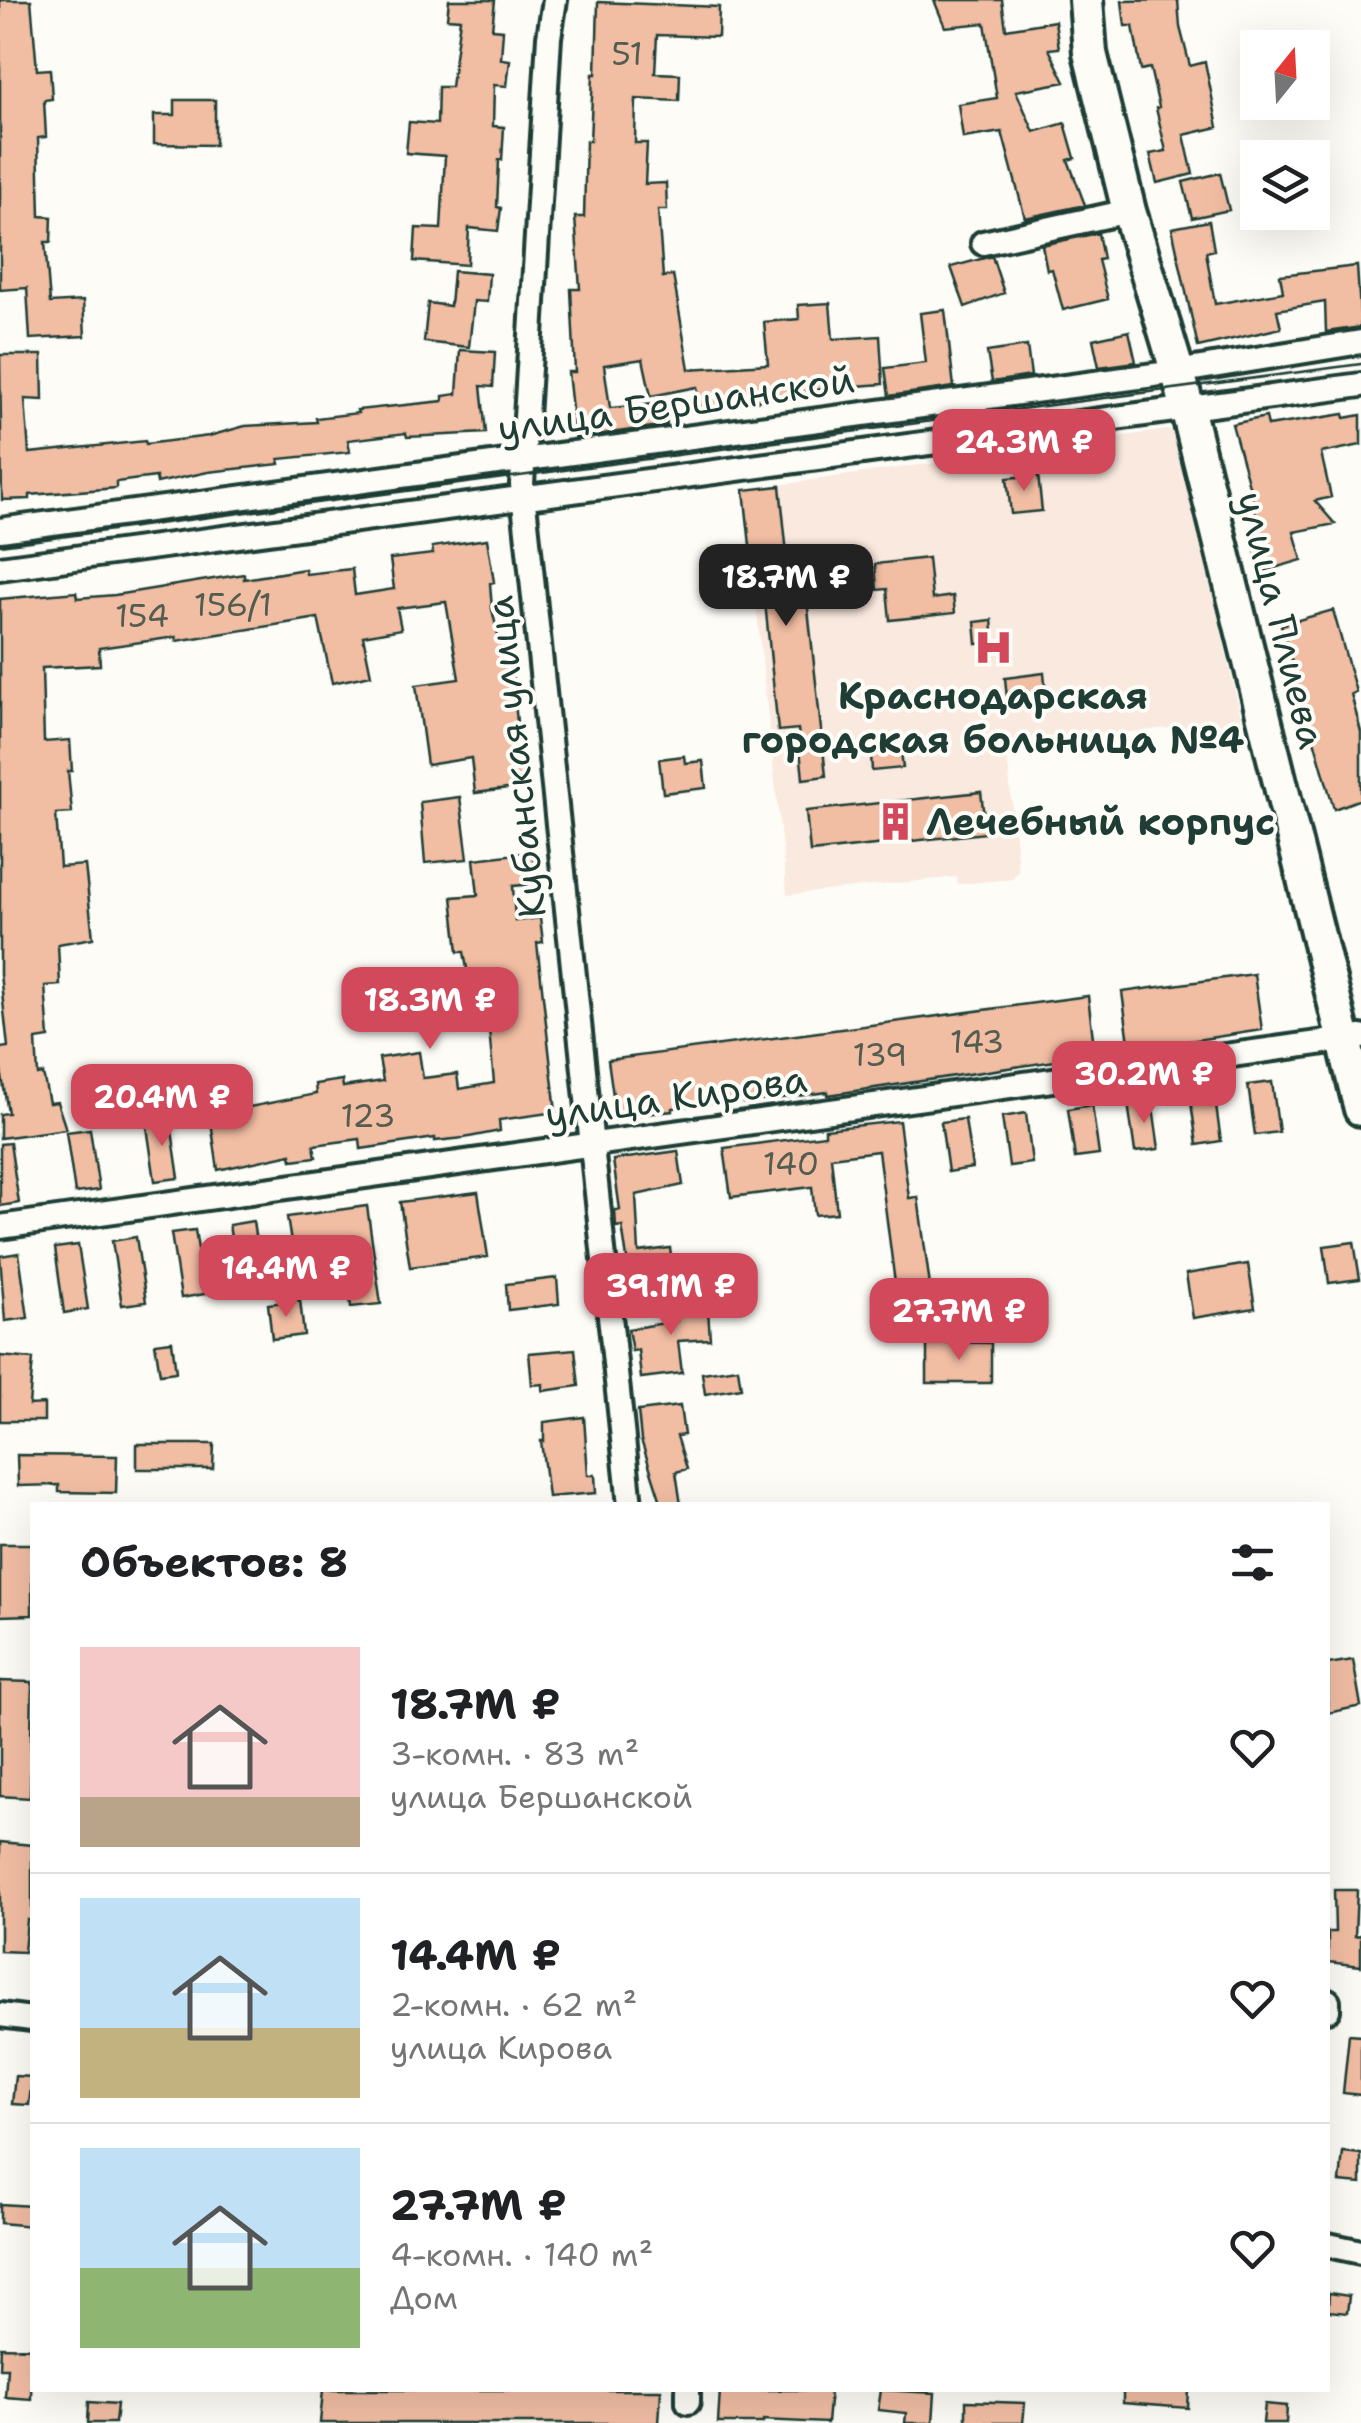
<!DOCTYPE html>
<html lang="ru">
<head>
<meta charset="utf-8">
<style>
  body { margin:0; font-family:"Shantell Sans",sans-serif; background:#f2f2f2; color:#202124; height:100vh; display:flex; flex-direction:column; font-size:38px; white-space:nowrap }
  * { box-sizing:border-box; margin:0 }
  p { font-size:32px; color:#757577 }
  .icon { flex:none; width:55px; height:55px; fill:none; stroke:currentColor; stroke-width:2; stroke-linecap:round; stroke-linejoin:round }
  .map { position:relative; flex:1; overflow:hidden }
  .details { position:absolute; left:30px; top:1502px; width:1300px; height:890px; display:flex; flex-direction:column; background:#fff; border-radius:0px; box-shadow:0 10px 40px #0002 }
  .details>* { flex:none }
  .needle { width:65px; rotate:18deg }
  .buttons { position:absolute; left:1240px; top:30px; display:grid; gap:20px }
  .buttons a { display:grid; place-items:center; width:90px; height:90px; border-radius:0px; background:#fff; box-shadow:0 10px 40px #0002; font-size:50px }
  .price { position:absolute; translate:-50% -85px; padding:0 22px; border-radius:20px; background:#d1495b; color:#fff; font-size:32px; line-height:65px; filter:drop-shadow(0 2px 5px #0008) }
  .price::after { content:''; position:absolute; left:50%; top:60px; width:30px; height:22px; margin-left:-15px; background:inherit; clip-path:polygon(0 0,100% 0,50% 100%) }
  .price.current { background:#222; color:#fff }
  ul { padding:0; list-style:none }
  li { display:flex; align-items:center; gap:30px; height:250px; padding:0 50px }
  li+li { border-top:2px solid #e0e0e0 }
  li span { display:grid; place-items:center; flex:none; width:280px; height:200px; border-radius:0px; color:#555 }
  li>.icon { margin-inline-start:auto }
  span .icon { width:120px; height:120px; fill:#fffc; stroke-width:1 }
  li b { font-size:42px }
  h2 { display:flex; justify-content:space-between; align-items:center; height:120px; padding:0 50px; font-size:42px }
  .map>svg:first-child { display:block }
  .built { fill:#f9e9de }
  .building { fill:#f1bda3; stroke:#1f3d34; stroke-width:2.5 }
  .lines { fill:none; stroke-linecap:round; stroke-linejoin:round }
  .street-casing { stroke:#1f3d34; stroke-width:30 }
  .secondary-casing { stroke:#1f3d34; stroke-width:40 }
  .street { stroke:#fdfcf7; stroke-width:22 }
  .secondary { stroke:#fdfcf7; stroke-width:32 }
  .tram { stroke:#1f3d34; stroke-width:2.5 }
  .labels { text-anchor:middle; stroke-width:8; stroke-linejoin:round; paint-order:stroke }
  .number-label { font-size:32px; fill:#545d50 }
  .street-label { font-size:38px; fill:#1f3d34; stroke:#fdfcf7 }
  .poi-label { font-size:38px; font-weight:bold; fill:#1f3d34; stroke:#fdfcf7 }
</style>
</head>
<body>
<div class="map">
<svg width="1361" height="2423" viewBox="0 0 1361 2423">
  <rect width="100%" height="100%" fill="#fdfcf7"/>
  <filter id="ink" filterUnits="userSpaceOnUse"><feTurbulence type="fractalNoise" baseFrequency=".01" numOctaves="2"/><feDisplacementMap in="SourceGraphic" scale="20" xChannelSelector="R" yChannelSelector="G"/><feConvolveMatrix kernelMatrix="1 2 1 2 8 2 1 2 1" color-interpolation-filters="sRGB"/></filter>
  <g filter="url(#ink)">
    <path class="built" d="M1174,429L1242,721L1006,744L1018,870L1012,879L958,884L957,877L787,895L744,490Z"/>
    <path class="building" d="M0,0H31L37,70L50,69L52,99L44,100L46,137L38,138L40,216L52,217L51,242H45L50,303L83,301L85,336L30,339L27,288L0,290Z
      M449,0H495L492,29L503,30L501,59L510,60L507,86L494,85L493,126L504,127L502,160H499L497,207L501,208L498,231L469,228L467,265L414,261L416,228L441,229L445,156L406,153L409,122L437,124L438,87H451L460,19L447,18Z
      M934,0H1002L1006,29L1055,21L1059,48L1049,49L1065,82L1016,91L1034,132L1065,123L1075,158L1068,160L1085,205L1025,218L1002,132L963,138L958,104L997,98L985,23L945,27Z
      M1178,0L1180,27L1190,66L1205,62L1218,127L1184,135L1193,174L1157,183L1150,154L1166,151L1156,108L1159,107L1150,68L1141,70L1133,26H1125L1122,1Z
      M598,2L719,7L718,37L657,35L655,73L680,74L679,101L636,99L635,143H647L645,184L666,183L667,210H658L663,277L673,275L689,369L768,364L764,322L799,319L798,305L830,303L833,339L880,336L883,384L828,388L733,405L699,408L697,387L651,396L643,359L604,365L610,408L665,403L667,425L575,438L568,372H575L571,289H580L575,217H584L586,141H590L593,74H596Z
      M175,100H215V145L154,144V115H175Z
      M1220,173L1229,210L1192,218L1183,182Z
      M1209,221L1214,250L1206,252L1215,304L1283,292L1280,275L1357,266L1361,327L1326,332L1325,302L1277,310L1281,328L1198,347L1172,228Z
      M1098,233L1103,259L1098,260L1108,299L1063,310L1052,269L1047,270L1042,245Z
      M992,256L1004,293L965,307L951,267Z
      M453,271L489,274L487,302L474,301L469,347L424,342L428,303L450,306Z
      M945,310L954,387L889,396L885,368L926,363L920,313Z
      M1129,331L1136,362L1099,367L1093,339Z
      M1027,346L1031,376L992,382L987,352Z
      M460,350L495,352L493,387L481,386L486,433L407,437L406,433L348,440L350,452L279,459L280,464L208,472L157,483L156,477L116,482V488L30,495V499L2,500L0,355H42L43,400L25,399L29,453L145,441L146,444L209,436L245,426L317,422L316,418L358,413L357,410L443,401V396L457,394Z
      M1344,414L1345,418L1361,415V445L1321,453L1331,497L1315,501L1335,524L1294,532L1302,560L1261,572L1254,546L1262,544L1253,500L1232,424L1266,417L1268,426Z
      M1038,475L1042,511L1011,514L1007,478Z
      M780,486L791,592L806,590L826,776L803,779L798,729L778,731L762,572L753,573L744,490Z
      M487,539L494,582L490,583L492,609L499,639H502L508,676L512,675L524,787L475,793L471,758L427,765L416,685L459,679L446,602L397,608L401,629L363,636L371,675L332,683L318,618L176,641V637L99,648L100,665L42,668L44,742L70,740L72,771H68L72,813L56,814L60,867L85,865L93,938L58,944L60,985L45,986L49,1038L36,1040L38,1075L43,1074L49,1103L57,1102L66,1129L0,1138V1114L8,1113L0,1064V1048L8,1047L0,974V599L76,592L77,598L115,595L244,574V579L305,569L306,574L352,569L355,595L394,589L390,559L433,554L432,547Z
      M928,558L932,599L953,596L955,613L890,620L887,589L877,590L875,564Z
      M1333,610L1356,692L1351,694L1361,732V799L1334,809L1281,625Z
      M992,620L994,642L977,644L975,622Z
      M1044,673L1046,694L1007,698L1005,678Z
      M901,751L903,768L872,771L871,754Z
      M684,756L685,763L703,761L706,788L663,793L659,759Z
      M981,792L986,833L810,852L806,811Z
      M460,797L468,859L425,863L420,802Z
      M533,852L536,884L513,886L515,921L540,918L543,942L537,943L556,1112L499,1120L500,1131L464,1138L435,1141V1138L361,1149L360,1139L314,1145L316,1157L292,1160L291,1154L218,1170L209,1108L233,1105L234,1110L316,1094L315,1084L342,1080L343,1087L383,1081L379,1058L419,1052L423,1078L457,1074L459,1089L494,1083L489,1030L478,1031L464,952H458L452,897L478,895L474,859Z
      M1254,974L1262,1030L1130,1050L1122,992Z
      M1088,996L1095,1055L828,1095V1092L743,1103V1099L673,1108V1111L616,1117L608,1060Z
      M1272,1082L1279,1132L1255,1135L1248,1085Z
      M1214,1092L1221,1141L1197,1145L1190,1095Z
      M1152,1100L1159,1149L1135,1152L1128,1103Z
      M1092,1105L1099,1155L1075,1158L1068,1109Z
      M1026,1113L1032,1163L1009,1166L1002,1117Z
      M170,1117L179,1178L155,1181L146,1120Z
      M965,1119L972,1168L948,1172L941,1122Z
      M899,1121L909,1198L918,1197L930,1286L896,1291L878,1151L831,1157L837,1213L815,1215L812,1187L731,1197L724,1148L825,1135V1129Z
      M90,1129L99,1190L75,1193L66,1132Z
      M10,1143L19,1203L0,1206V1144Z
      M678,1151L683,1185L636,1195L639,1252L670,1248L675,1286L632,1291L622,1226L616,1227L615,1210H620L613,1160Z
      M478,1192L488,1257L410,1267L400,1202Z
      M367,1206L381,1304L351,1307L347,1274L297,1281L287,1217Z
      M253,1221L262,1286L239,1289L229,1225Z
      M195,1230L205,1294L181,1298L171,1233Z
      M136,1237L146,1302L122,1305L112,1241Z
      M1354,1242L1360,1279L1329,1283L1324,1246Z
      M78,1245L88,1309L64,1313L55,1248Z
      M19,1253L28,1318L5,1321L0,1256Z
      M1248,1264L1255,1308L1193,1318L1186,1274Z
      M557,1278L559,1304L508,1310L506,1284Z
      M707,1295L710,1339L678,1341L682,1373L641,1378L638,1350L632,1351L628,1329L677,1321L676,1298Z
      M300,1300L304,1335L272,1339L268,1304Z
      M172,1341L176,1372L160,1374L155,1343Z
      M927,1342L991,1343V1383H927Z
      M575,1349L579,1386L543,1391V1384L532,1385L529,1353Z
      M0,1356L33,1359L29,1405L44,1404V1421H0Z
      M738,1368L741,1388L705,1394L702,1373Z
      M680,1406L684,1435L677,1436L687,1469L676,1472L681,1505H662L641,1440L638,1411Z
      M584,1417L588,1475H595L596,1493L548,1497L541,1441H544V1422Z
      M137,1444H214L213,1469H137Z
      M17,1455L117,1456L116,1493L59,1492V1485L18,1486Z
      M0,1544H32V1615L0,1616Z
      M1353,1660L1361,1706L1328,1713V1664Z
      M0,1681L32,1682L30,1798L0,1796Z
      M0,1842L32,1845V1920H27L24,1952L0,1951Z
      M1334,1890H1357L1355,1936L1361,1935V1966L1328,1962V1932H1335Z
      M1349,2034L1361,2035V2095L1343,2093Z
      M15,2076L32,2077L29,2105L12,2104Z
      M1343,2152L1361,2154V2184L1340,2182Z
      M0,2204L32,2206V2226L0,2223Z
      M1329,2293L1349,2296L1347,2313L1328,2311Z
      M1,2347L32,2348L31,2399L5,2397L7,2368H0Z
      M323,2390H661L659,2423H320Z
      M720,2390H830L827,2423L763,2420V2423H718Z
      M881,2390L935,2393L933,2423H905L906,2413L878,2410Z
      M1123,2390H1189L1188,2408L1123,2403Z
      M966,2401L1025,2403L1023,2423H966Z
      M89,2402L117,2404L115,2423H88Z
      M1265,2404L1287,2406L1286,2423H1263Z"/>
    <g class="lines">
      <defs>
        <path id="street" d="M555,0L549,37L522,484L630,1505
          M983,243L1129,211
          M0,530L1176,372L1361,342
          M0,568L1361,385
          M0,1227L1361,1037
          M1328,2001V2010
          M0,2015L32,2019
          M1328,2245L1361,2252
          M688,2390V2402"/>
        <path id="secondary" d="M1086,0L1090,53L1129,211L1182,387L1361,1109"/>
      </defs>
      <use href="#street" class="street-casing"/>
      <use href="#secondary" class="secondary-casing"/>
      <use href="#street" class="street"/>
      <use href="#secondary" class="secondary"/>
      <path class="tram" d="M0,545L1361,364"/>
    </g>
  </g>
  <defs>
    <symbol id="hospital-bare" viewBox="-9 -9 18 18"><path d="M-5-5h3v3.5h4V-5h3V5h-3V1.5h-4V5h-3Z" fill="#d1495b" stroke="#fdfcf7" stroke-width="2.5" paint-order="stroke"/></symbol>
    <symbol id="building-bare" viewBox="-9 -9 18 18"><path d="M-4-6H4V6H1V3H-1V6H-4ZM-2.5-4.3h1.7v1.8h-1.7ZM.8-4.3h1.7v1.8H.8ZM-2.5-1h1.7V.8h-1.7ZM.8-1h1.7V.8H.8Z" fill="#d1495b" stroke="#fdfcf7" stroke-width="2.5" paint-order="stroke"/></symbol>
  </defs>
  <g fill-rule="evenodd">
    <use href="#hospital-bare" x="966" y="620" width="55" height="55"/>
    <use href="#building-bare" x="868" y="794" width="55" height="55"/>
  </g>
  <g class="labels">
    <g class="number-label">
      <text x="627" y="65">51</text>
      <text x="233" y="616">156/1</text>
      <text x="142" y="627">154</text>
      <text x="977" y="1053">143</text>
      <text x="880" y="1066">139</text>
      <text x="368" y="1127">123</text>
      <text x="791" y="1175">140</text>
    </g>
    <g class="street-label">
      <text transform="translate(676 404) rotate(-8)" y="13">улица Бершанской</text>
      <text transform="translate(1281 620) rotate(76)" y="13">улица Плиева</text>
      <text transform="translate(516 757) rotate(-96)" y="13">Кубанская улица</text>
      <text transform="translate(676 1097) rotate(-8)" y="13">улица Кирова</text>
    </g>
    <g class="poi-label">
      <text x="993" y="709">Краснодарская<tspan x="993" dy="44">городская больница №4</tspan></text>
      <text x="926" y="835" text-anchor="start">Лечебный корпус</text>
    </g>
  </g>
</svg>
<div class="buttons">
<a><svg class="needle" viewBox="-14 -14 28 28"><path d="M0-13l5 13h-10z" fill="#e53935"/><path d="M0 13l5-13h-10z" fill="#757577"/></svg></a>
<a><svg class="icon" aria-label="layers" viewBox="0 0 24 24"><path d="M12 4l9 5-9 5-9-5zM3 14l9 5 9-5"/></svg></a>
</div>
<b class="price" style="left:1024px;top:494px">24.3M ₽</b>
<b class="price current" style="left:786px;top:629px">18.7M ₽</b>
<b class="price" style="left:430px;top:1052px">18.3M ₽</b>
<b class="price" style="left:1144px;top:1126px">30.2M ₽</b>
<b class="price" style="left:162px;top:1149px">20.4M ₽</b>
<b class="price" style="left:286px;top:1320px">14.4M ₽</b>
<b class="price" style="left:671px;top:1338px">39.1M ₽</b>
<b class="price" style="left:959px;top:1363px">27.7M ₽</b>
<section class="details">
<h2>Объектов: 8<svg class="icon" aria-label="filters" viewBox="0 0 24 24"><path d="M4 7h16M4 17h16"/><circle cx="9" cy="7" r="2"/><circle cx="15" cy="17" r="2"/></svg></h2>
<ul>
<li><span style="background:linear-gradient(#f6c9c9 75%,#b9a48a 0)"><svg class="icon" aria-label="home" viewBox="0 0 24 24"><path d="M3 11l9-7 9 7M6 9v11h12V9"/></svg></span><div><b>18.7M ₽</b><p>3-комн. · 83 m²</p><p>улица Бершанской</p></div><svg class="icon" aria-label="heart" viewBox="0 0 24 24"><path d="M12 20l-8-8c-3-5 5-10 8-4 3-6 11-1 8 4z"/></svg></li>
<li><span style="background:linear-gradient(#bfe0f5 65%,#c2b280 0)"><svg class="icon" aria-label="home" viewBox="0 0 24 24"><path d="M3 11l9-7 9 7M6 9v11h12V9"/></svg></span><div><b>14.4M ₽</b><p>2-комн. · 62 m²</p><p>улица Кирова</p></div><svg class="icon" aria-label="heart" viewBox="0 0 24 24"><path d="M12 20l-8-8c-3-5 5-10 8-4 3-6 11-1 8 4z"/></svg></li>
<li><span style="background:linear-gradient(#bfe0f5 60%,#8fb573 0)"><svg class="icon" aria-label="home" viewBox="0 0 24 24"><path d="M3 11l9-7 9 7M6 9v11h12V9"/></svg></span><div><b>27.7M ₽</b><p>4-комн. · 140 m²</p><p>Дом</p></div><svg class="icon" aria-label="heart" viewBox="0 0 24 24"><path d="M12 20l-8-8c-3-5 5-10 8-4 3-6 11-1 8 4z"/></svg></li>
</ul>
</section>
</div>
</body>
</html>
